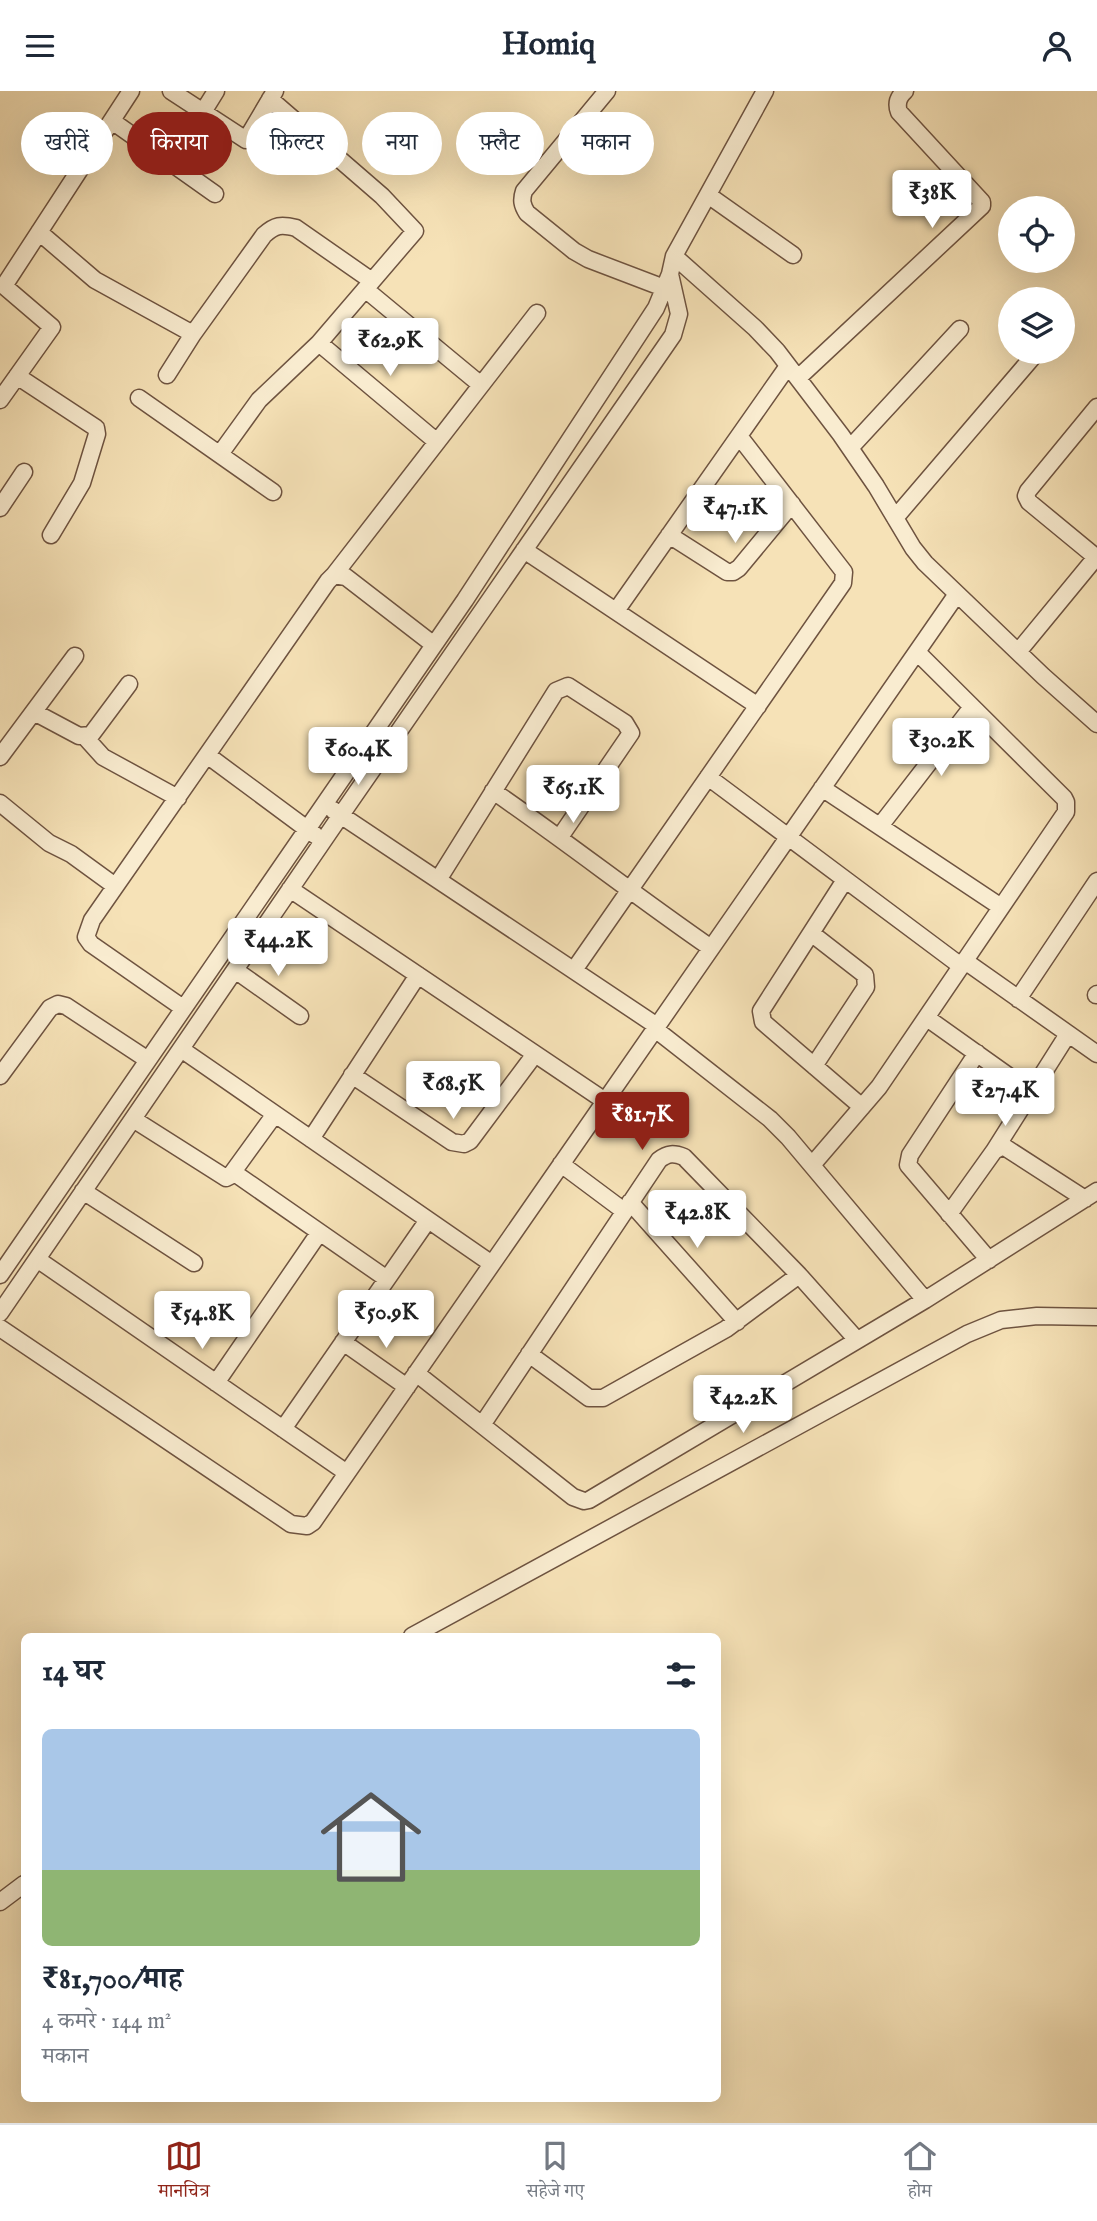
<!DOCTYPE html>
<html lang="hi">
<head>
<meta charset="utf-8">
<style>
  body { margin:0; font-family:"IM FELL English","Noto Serif Devanagari",serif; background:#f6f6f7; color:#1f2937; height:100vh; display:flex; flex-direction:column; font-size:26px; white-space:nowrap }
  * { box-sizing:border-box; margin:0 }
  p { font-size:23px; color:#747a83 }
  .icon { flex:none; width:38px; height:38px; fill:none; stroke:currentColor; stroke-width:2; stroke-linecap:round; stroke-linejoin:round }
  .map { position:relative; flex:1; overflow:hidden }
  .sheet { position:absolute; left:21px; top:1542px; width:700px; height:469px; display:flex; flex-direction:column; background:#fff; border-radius:10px; box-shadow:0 7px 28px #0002 }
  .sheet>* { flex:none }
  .banner { position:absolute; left:21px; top:21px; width:700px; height:63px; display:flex; gap:14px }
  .fabs { position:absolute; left:998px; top:105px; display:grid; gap:14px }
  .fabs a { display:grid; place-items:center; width:77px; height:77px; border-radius:50%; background:#fff; box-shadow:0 7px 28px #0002; font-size:35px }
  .price { position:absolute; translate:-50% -60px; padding:0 16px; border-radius:7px; background:#fff; color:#222; font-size:23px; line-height:46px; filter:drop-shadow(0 2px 4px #0008) }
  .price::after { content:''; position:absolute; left:50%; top:42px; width:21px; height:16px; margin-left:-10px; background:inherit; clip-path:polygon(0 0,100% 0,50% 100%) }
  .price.current { background:#8f2418; color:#fff }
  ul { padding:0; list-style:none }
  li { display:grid; align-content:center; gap:14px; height:371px; padding:0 21px }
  li span { display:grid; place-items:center; height:217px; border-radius:10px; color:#555 }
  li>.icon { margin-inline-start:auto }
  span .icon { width:126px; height:126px; fill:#fffc; stroke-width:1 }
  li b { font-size:30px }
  h2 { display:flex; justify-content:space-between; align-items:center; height:84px; padding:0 21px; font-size:30px }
  .tag { padding:0 24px; border-radius:32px; background:#fff; box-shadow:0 7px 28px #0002; font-size:24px; line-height:63px }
  .tag.current { background:#8f2418; color:#fff }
  header { display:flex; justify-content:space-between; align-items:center; height:91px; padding:0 21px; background:#fff; font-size:32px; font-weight:700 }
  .tabs { display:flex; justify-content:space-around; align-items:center; height:98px; border-top:2px solid #e0e1e3; background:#fff; font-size:19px; color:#747a83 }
  .tabs a { display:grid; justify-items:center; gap:4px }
  .tabs .current { color:#8f2418 }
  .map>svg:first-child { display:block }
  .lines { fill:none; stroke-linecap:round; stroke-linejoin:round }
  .minor-casing { stroke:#6e5340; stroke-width:19 }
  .minor { stroke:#f9ecd0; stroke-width:16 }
</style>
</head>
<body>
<header><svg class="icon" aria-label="menu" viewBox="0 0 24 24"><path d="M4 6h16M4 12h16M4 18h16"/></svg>Homiq<svg class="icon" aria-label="person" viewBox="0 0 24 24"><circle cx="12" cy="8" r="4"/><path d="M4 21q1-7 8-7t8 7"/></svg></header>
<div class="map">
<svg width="1097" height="2032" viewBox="0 0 1097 2032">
  <rect width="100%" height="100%" fill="#f6e2b7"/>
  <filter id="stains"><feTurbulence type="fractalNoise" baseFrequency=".00286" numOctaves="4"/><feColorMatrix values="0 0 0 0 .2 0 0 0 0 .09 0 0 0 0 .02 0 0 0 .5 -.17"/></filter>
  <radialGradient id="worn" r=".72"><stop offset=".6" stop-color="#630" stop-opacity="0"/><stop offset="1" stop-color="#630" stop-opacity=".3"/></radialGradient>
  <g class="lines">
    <defs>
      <path id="minor" d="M171,0L246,49L275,0
        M607,0L524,100C521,109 522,114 527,122L574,160L588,168L664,197
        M203,21L216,0
        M112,30L215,103
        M708,104L793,164
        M39,141L95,189L193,243
        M674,165L755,237L777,260L841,344L876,395L913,457L925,472L1043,585L1097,633
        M365,198L481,294
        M319,252L437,351
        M167,284L193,243L264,144C275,134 281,133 296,137L372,190
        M17,285L96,337L97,343L82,392L51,444
        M798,287L982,115V111L899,21C896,13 898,6 905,0
        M139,307L273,401
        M0,309L52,236L4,195L131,0
        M1097,316L1028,400L1026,405L1029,411L1097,467
        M850,357L960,238
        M220,363L259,309L319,252L415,140L382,105L270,8
        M0,417L24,381
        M895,427L1037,261
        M669,444L727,481H733L739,477L792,413
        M524,459L758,615
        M334,484L537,222
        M616,520L788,275
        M1018,561L1097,465
        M34,621L79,645L91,644L129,593
        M85,646L103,666L178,707
        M207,664L315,744
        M0,666L75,565
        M708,686L961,875
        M822,697L1001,816
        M493,700C567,751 637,806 711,857
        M0,712L49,752L71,763L115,795
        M333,719L657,935
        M880,735L972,616
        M438,789L556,600L568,595L625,632L631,642L560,746
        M845,789L761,920L763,931L862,1016
        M290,798L605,1010
        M811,842L865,884L866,896L814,975
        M965,870L1097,963
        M235,879L300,925
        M574,879L843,492L844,481L739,345
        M1096,904L1097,903
        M1018,908L1097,790
        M183,917L91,853L86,846L92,829L328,490L334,484L346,486L434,554
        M927,927L1031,1001
        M655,938L770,1028L788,1046L925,1209
        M181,958L492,1173
        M977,962L910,1064L908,1074L989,1169
        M352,984L452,1051L464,1053L470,1050L535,963
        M0,985L50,917L58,913L66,915L148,969
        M133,1028L226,1087L230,1085L275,1023
        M311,1048L418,884
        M994,1060L1068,943
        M561,1073L624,1120
        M812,1074L879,996L1066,721V711L1064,707L917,561
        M233,1081L387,1188
        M83,1100L194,1172
        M630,1111L737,1231
        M949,1123L994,1060L1003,1055L1085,1108
        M37,1168L347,1382
        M0,1184L465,509L656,217L670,183L674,165L765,0
        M0,1222L341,724L673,244L679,223L670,183
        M0,1237L291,1433L307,1435L313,1431L957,503
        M343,1251L407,1296
        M529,1263L589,1307H603L726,1238L799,1184
        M416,1282L573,1406L584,1410L589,1409L925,1209L1097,1100
        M216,1292L319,1142
        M482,1334L659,1069C668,1062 674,1062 684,1066L799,1184L857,1249
        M283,1338L428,1129
        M412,1545L967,1243L1001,1229L1037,1225L1097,1226
        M0,1811L24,1793"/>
    </defs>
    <use href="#minor" class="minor-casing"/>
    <use href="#minor" class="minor"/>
  </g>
  <rect width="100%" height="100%" filter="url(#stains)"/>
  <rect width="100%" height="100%" fill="url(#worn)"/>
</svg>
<div class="fabs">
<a><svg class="icon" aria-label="locate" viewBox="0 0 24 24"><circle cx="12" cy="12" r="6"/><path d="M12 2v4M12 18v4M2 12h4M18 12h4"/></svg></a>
<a><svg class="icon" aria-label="layers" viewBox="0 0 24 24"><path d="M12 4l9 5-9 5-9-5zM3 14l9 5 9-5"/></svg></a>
</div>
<b class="price" style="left:932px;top:139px">₹38K</b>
<b class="price" style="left:390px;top:287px">₹62.9K</b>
<b class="price" style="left:735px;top:454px">₹47.1K</b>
<b class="price" style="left:941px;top:687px">₹30.2K</b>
<b class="price" style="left:358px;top:696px">₹60.4K</b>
<b class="price" style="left:573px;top:734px">₹65.1K</b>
<b class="price" style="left:278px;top:887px">₹44.2K</b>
<b class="price" style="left:453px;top:1030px">₹68.5K</b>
<b class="price" style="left:1005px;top:1037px">₹27.4K</b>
<b class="price current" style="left:642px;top:1061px">₹81.7K</b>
<b class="price" style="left:697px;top:1159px">₹42.8K</b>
<b class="price" style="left:386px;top:1259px">₹50.9K</b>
<b class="price" style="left:202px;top:1260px">₹54.8K</b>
<b class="price" style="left:743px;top:1344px">₹42.2K</b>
<div class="banner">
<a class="tag">खरीदें</a>
<a class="tag current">किराया</a>
<a class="tag">फ़िल्टर</a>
<a class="tag">नया</a>
<a class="tag">फ़्लैट</a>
<a class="tag">मकान</a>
</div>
<section class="sheet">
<h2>14 घर<svg class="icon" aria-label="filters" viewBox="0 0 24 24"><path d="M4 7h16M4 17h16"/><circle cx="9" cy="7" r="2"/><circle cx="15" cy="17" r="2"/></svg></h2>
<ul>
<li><span style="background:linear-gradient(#a9c7e8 65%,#8fb573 0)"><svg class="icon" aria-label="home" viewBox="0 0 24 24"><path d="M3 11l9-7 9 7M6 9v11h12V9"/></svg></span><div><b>₹81,700/माह</b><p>4 कमरे · 144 m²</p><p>मकान</p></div></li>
</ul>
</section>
</div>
<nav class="tabs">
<a class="current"><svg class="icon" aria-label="map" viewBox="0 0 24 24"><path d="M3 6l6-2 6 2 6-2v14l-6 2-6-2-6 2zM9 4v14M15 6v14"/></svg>मानचित्र</a>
<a><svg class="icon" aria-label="saved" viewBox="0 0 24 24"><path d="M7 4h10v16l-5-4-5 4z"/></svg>सहेजे गए</a>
<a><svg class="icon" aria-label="home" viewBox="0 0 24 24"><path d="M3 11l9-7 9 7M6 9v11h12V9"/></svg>होम</a>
</nav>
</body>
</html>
